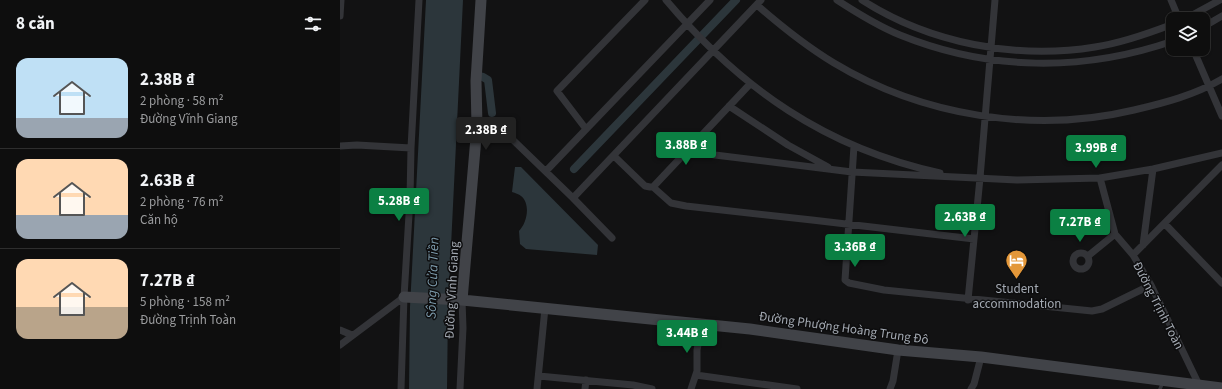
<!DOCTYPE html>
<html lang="vi">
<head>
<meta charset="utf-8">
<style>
  body { margin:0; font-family:"Source Sans 3",sans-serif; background:#171717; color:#f1f3f6; height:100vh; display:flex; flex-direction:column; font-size:15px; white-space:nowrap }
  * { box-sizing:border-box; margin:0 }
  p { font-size:13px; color:#9b9c9e }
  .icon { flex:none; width:22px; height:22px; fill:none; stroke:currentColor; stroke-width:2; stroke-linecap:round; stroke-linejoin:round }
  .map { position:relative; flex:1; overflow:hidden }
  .drawer { display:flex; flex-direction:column; background:#0e0e0e; width:340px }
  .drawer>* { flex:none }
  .tools { position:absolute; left:826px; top:12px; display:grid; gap:8px }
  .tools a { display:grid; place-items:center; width:44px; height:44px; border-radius:8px; background:#0e0e0e; box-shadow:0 1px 3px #0004,0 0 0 1px #2e2e2e; font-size:20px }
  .price { position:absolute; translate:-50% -34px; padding:0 9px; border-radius:4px; background:#0b8043; color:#fff; font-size:13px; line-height:26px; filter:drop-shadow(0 1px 2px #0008) }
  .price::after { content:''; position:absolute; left:50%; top:24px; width:12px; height:9px; margin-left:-6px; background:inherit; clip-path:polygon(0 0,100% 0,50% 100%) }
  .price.active { background:#222; color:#fff }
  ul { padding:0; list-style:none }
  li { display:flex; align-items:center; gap:12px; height:100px; padding:0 16px }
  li+li { border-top:1px solid #2e2e2e }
  li span { display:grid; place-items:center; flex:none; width:112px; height:80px; border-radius:12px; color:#555 }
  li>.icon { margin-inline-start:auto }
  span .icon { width:48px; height:48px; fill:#fffc; stroke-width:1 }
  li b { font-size:17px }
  h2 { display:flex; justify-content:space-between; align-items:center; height:48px; padding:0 16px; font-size:17px }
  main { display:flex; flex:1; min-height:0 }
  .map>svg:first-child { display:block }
  .water { fill:#2c363b }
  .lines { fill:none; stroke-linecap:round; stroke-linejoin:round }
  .canal { stroke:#2c363b; stroke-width:8 }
  .lane { stroke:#333438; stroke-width:3.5 }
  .street { stroke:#333438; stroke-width:7 }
  .secondary { stroke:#414348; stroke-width:11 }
  .labels { text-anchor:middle; stroke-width:3; stroke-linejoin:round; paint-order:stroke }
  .poi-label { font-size:13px; fill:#a4aab3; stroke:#0d0d0e }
  .street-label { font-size:13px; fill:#a4aab3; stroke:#0d0d0e }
  .water-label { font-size:14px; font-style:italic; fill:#7d9bac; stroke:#0d0d0e }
</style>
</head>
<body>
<main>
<section class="drawer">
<h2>8 căn<svg class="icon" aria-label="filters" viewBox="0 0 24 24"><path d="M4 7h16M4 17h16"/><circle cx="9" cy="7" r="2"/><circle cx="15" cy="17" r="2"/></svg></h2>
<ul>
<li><span style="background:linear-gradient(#bfe0f5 75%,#9aa5b1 0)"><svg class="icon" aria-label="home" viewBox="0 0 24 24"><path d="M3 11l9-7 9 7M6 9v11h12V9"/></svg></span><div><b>2.38B ₫</b><p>2 phòng · 58 m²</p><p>Đường Vĩnh Giang</p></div></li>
<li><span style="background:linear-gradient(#ffd9b3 70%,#9aa5b1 0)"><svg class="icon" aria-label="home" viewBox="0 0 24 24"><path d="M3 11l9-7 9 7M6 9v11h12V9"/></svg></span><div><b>2.63B ₫</b><p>2 phòng · 76 m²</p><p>Căn hộ</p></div></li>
<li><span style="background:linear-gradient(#ffd9b3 60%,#b9a48a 0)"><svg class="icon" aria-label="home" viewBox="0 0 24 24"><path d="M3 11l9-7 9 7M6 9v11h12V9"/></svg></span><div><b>7.27B ₫</b><p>5 phòng · 158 m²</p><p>Đường Trịnh Toàn</p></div></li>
</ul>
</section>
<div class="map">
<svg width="882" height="389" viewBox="0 0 882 389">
  <rect width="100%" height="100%" fill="#121213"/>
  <path class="water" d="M86,0H123L108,308L107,389H69L70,307Z
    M175,167H181L258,245L257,255L186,249L180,244L179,231C187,223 191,204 181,196C179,194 175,193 172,192Z"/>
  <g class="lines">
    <path class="canal" d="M139,76L143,77L148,80L152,113
      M234,169L396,0"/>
    <path class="lane" d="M820,389L823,382"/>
    <path class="street" d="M326,0C401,89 486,148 600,173
      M497,0C517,13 538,26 560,35C649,71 743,72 833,41
      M522,0C589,43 676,60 755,47C782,43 807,34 833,24
      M831,0L839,19
      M417,5C441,26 466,46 494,63C582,116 694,134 794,110C824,103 855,95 882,79
      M0,16L1,0
      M845,19L880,0
      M863,27L882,16
      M853,49L882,116
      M389,106L448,145L488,167
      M137,126L161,133L173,140L233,198L421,0
      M246,129L217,91L305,0
      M0,146L17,145L71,148
      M514,146L505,280L509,283L544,290L752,311L762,309L811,285
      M349,149L358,152L375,155L512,172L677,180L760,178L813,169L882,153
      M274,156L305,186L310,187H313L410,84
      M206,171L370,0
      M760,178L775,234L793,255L811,285L860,387
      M313,187L331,203L346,206L472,220L634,239
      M233,198L272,238
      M825,224L882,283
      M803,245L813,169
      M733 261a8 8 0 1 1 16 0a8 8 0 1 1-16 0Z
      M793,255L882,165
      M748,256L775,234
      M628,300L640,178L655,0
      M0,330L12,335
      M0,345L64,297
      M356,375L457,389
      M199,376L293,385L312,389
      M61,389L64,297L70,198L71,148L79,0
      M120,389L123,328L122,300
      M197,389L205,308
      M245,389L246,380
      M351,389L357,371V350L362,324
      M550,389L553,381L558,350
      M631,389L634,384L641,357"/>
    <path class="secondary" d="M64,297L122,300L410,329L558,350L641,357L882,388
      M122,300L137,126L136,81L141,0"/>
  </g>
  <defs>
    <symbol id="hotel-pin" viewBox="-11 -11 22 30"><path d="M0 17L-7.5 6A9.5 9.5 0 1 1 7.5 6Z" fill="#e39739" stroke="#0d0d0e"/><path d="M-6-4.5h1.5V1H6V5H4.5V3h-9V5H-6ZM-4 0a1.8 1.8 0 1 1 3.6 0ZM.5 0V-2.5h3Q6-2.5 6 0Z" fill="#fff"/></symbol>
  </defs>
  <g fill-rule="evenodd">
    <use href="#hotel-pin" x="664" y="248" width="25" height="34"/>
  </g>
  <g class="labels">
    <g class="poi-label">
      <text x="677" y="293">Student<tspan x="677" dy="15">accommodation</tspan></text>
    </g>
    <g class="street-label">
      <text transform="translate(111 290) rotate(-87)" y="5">Đường Vĩnh Giang</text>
      <text transform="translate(819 305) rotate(63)" y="5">Đường Trịnh Toàn</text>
      <text transform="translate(504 327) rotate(8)" y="5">Đường Phượng Hoàng Trung Đô</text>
    </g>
    <g class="water-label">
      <text transform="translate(92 278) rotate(-88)" y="5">Sông Cửa Tiền</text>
    </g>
  </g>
</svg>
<div class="tools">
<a><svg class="icon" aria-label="layers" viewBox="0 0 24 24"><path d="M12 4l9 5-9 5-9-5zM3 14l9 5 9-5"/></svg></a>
</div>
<b class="price active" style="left:146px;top:151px">2.38B ₫</b>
<b class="price" style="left:346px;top:166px">3.88B ₫</b>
<b class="price" style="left:756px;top:169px">3.99B ₫</b>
<b class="price" style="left:59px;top:222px">5.28B ₫</b>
<b class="price" style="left:625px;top:238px">2.63B ₫</b>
<b class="price" style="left:740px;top:243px">7.27B ₫</b>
<b class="price" style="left:515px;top:268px">3.36B ₫</b>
<b class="price" style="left:347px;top:354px">3.44B ₫</b>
</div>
</main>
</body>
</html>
